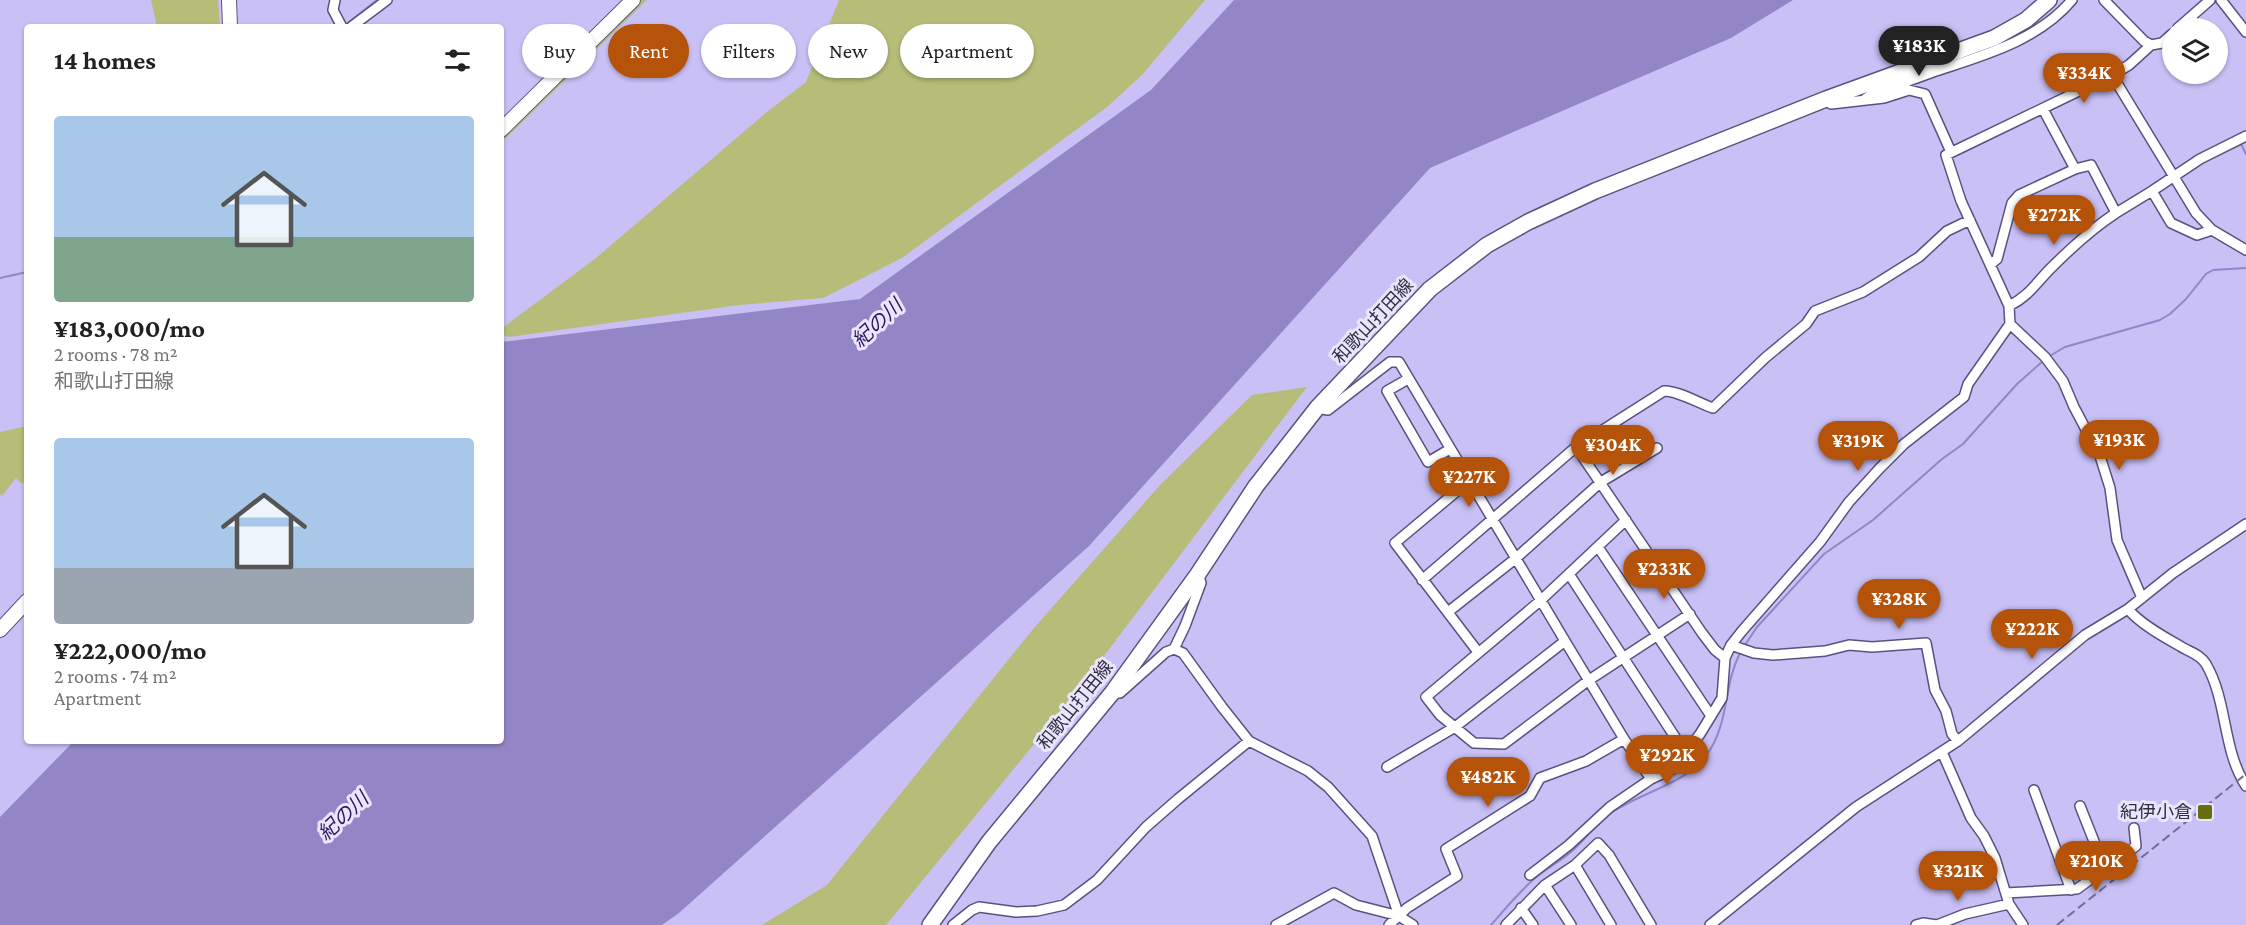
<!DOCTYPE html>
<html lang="en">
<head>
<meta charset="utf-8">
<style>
  body { margin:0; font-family:"Crimson Pro","Noto Sans JP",serif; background:#f6f6f6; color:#202124; height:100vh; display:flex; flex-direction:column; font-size:22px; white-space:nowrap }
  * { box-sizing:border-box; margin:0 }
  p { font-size:20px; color:#757577 }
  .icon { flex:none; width:33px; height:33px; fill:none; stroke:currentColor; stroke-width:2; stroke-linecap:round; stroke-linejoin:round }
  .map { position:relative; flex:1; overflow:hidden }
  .side { position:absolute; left:24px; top:24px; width:480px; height:720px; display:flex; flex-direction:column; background:#fff; border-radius:6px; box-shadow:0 2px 4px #0004 }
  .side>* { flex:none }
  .top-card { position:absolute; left:522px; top:24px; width:570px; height:54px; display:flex; gap:12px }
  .fabs { position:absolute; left:2162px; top:18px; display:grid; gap:12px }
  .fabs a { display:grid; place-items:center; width:66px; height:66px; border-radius:50%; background:#fff; box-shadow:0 2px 4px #0004; font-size:30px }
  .price { position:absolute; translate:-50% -51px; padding:0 14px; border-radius:21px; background:#b45309; color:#fff; font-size:20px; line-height:39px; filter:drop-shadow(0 2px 3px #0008) }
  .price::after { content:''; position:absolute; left:50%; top:36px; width:18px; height:14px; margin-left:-9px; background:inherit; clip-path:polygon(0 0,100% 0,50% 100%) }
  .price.selected { background:#222; color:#fff }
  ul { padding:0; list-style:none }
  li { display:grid; align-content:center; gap:12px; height:318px; padding:0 30px }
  li span { display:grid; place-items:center; height:186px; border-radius:6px; color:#555 }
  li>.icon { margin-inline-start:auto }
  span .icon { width:108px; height:108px; fill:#fffc; stroke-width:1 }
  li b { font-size:26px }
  h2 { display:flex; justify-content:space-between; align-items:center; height:72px; padding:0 30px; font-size:26px }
  .chip { padding:0 21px; border-radius:27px; background:#fff; box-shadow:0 2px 4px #0004; font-size:21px; line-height:54px }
  .chip.selected { background:#b45309; color:#fff }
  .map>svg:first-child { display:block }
  .green { fill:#b6bd78 }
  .water { fill:#9386c7 }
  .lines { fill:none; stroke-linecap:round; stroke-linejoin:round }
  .stream { stroke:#9386c7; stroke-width:2 }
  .street-casing { stroke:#5b5180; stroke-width:12 }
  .secondary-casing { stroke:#5b5180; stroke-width:16 }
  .primary-casing { stroke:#5b5180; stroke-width:18 }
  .street { stroke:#fff; stroke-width:9 }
  .secondary { stroke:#fff; stroke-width:14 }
  .primary { stroke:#fff; stroke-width:15 }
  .rail { stroke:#736d90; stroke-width:2; stroke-dasharray:9 4.5; stroke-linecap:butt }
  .poi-dot { fill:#686d12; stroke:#e9e5fc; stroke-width:2 }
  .labels { text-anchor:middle; stroke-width:6; stroke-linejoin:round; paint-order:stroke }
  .street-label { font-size:18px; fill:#312d42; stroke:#e9e5fc }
  .poi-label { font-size:18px; fill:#312d42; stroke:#e9e5fc; text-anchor:end }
  .water-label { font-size:20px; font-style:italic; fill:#2f1460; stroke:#e9e5fc }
</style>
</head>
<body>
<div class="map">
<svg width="2246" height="925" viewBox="0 0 2246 925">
  <rect width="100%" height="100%" fill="#c9c0f6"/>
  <path class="green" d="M151,0H218L220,27H157Z
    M640,0H647L501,143V136Z
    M839,0H1205L1142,75L1107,107L902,258L823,298L739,305L509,337L501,334V329L596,258L767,112L806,82Z
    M1307,387L1076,693L886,925H762L827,885L1034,628L1161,484L1252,395Z
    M27,426V479L22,484L16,478L2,496L0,494V432Z"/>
  <path class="water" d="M1234,0H1793L1731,38L1430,168L1089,546L679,913L662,925H0V817L74,741H501V342L860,299L1151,90Z"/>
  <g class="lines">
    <path class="stream" d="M344,26L377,0
      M2240,142L2246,154
      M0,278L27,272
      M2048,357L2065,347L2160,320L2170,314L2186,299L2206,274L2213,270L2246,268
      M1743,648L1757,627L1824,554L1873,520L1942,459L1963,444L2017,384L2043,361
      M1491,925C1505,909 1519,892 1535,878C1547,868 1561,861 1572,851C1585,840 1595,825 1608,815C1636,794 1686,784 1706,756C1730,723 1723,686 1740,653"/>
    <defs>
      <path id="street" d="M335,0L333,10L342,27
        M2221,0L2246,32
        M351,27L387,0
        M2178,28L2210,0
        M2151,45L2162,43L2172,34
        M2112,75L2196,213L2212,230L2246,250
        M1865,99L1875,92C1895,86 1914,79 1933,72C1981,56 2038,41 2072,0
        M1827,100L1831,104L1884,98L1909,90L1925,94L1951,152
        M2043,109L2075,169L2091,165L2116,213L2152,191L2171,223L2197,235L2212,230
        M2152,191L2200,159L2246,136
        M1991,264L1997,259L2012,203L2019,195L2075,169
        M2009,306C2029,296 2036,283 2051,268C2071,248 2093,228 2116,213
        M2010,324L2045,357L2063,381L2074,407L2100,456L2110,488L2117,540L2142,598
        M1408,379L1387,391L1428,462L1450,449
        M1317,408L1328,410L1390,362H1399L1565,641L1624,739L1651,779
        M1576,447L1702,633L1715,650L1725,658
        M1469,481L1395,543L1478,652
        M1626,520L1540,601L1426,697L1440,715L1474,743L1504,744L1589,680L1690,614
        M1598,547L1711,716
        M1569,574L1686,754
        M1422,580L1576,447L1664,391C1676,390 1701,404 1713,408L1765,358L1806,324L1815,311L1863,292L1919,257L1947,231L1970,220
        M2128,609C2139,623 2164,637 2180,646C2189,652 2200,654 2206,664C2228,702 2222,749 2246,786
        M1448,612L1515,559L1601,482L1657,448
        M1731,645L1754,653L1773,655L1825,651L1849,645L1872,647L1926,643L1935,690L1946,711L1952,734L1958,741
        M1174,649L1183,653L1222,707L1249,741L1308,771L1328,787L1372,836L1399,916
        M1114,693H1120L1166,652L1174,649L1185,626L1201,583L1198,574
        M1942,752L1971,818L1984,836L1995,858L2009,904L2023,925
        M1387,767L1455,727L1565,641
        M2034,790L2071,890
        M2080,806L2105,869
        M1575,865L1611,925
        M1530,875L1569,845L1610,807L1651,779L1673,769L1700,734L1722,698L1725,658L1731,645L1742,631L1820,542L1849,502L1879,469L1904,444L1964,397L1968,384L2010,324L2009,306L1961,201L1946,155L2112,75L2129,65L2151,45L2144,41L2104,0
        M1545,885L1571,925
        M2006,893L2077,889L2136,846L2134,828
        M1521,908L1533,925
        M953,925L972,910L979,907L1016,912L1037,911L1064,905L1097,880L1146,827L1178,799L1249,741
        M1276,925L1334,893L1356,905L1399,916L1413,925
        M1389,925L1407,908L1457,876L1446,849L1530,796L1540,778L1586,761L1624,739
        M1506,925L1545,885L1575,865L1598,843L1609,855L1651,925
        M1710,925L1856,807L1958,741L2085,635L2128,609L2173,573L2246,524
        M1916,925L1923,923L1937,925L1965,914L2009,904"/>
      <path id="secondary" d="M229,0L230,27
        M501,130L633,0
        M0,630L27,601"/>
      <path id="primary" d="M930,925L989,842L1112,693L1198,574L1256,486L1317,408L1430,289L1487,245L1528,222L1595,191L1826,99L1994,38L2026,20L2049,0"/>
    </defs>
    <use href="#street" class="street-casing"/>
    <use href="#secondary" class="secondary-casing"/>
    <use href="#primary" class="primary-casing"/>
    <use href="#street" class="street"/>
    <use href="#secondary" class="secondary"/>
    <use href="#primary" class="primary"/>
    <path class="rail" d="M2057,925L2246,774"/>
  </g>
  <rect class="poi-dot" x="2197" y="804" width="16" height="16" rx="3"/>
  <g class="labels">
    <g class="street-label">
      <text transform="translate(1373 321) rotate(-47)" y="6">和歌山打田線</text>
      <text transform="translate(1075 705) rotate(-51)" y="6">和歌山打田線</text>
    </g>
    <g class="poi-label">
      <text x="2192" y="818">紀伊小倉</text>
    </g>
    <g class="water-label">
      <text transform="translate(877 323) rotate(-43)" y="7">紀の川</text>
      <text transform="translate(343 816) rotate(-43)" y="7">紀の川</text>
    </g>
  </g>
</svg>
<div class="fabs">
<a><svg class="icon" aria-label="layers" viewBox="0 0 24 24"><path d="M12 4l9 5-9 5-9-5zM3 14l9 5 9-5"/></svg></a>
</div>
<b class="price selected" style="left:1919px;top:77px">¥183K</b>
<b class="price" style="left:2084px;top:104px">¥334K</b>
<b class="price" style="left:2054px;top:246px">¥272K</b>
<b class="price" style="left:2119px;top:471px">¥193K</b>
<b class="price" style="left:1858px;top:472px">¥319K</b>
<b class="price" style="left:1613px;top:476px">¥304K</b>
<b class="price" style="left:1469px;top:508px">¥227K</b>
<b class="price" style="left:1664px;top:600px">¥233K</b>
<b class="price" style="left:1899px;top:630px">¥328K</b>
<b class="price" style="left:2032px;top:660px">¥222K</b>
<b class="price" style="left:1667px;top:786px">¥292K</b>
<b class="price" style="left:1488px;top:808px">¥482K</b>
<b class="price" style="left:2096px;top:892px">¥210K</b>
<b class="price" style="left:1958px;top:902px">¥321K</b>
<div class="top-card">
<a class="chip">Buy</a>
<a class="chip selected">Rent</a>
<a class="chip">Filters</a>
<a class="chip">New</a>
<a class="chip">Apartment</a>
</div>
<section class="side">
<h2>14 homes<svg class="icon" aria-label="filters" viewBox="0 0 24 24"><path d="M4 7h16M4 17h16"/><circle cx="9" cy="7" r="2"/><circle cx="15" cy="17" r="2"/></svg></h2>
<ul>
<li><span style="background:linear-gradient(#a9c7e8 65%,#7fa58c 0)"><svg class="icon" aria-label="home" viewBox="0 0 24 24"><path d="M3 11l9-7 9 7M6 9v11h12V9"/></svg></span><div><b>¥183,000/mo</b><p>2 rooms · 78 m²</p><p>和歌山打田線</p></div></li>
<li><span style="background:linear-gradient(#a9c7e8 70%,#9aa5b1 0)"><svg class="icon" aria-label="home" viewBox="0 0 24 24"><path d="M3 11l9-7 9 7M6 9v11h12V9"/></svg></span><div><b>¥222,000/mo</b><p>2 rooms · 74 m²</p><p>Apartment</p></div></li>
</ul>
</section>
</div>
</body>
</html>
